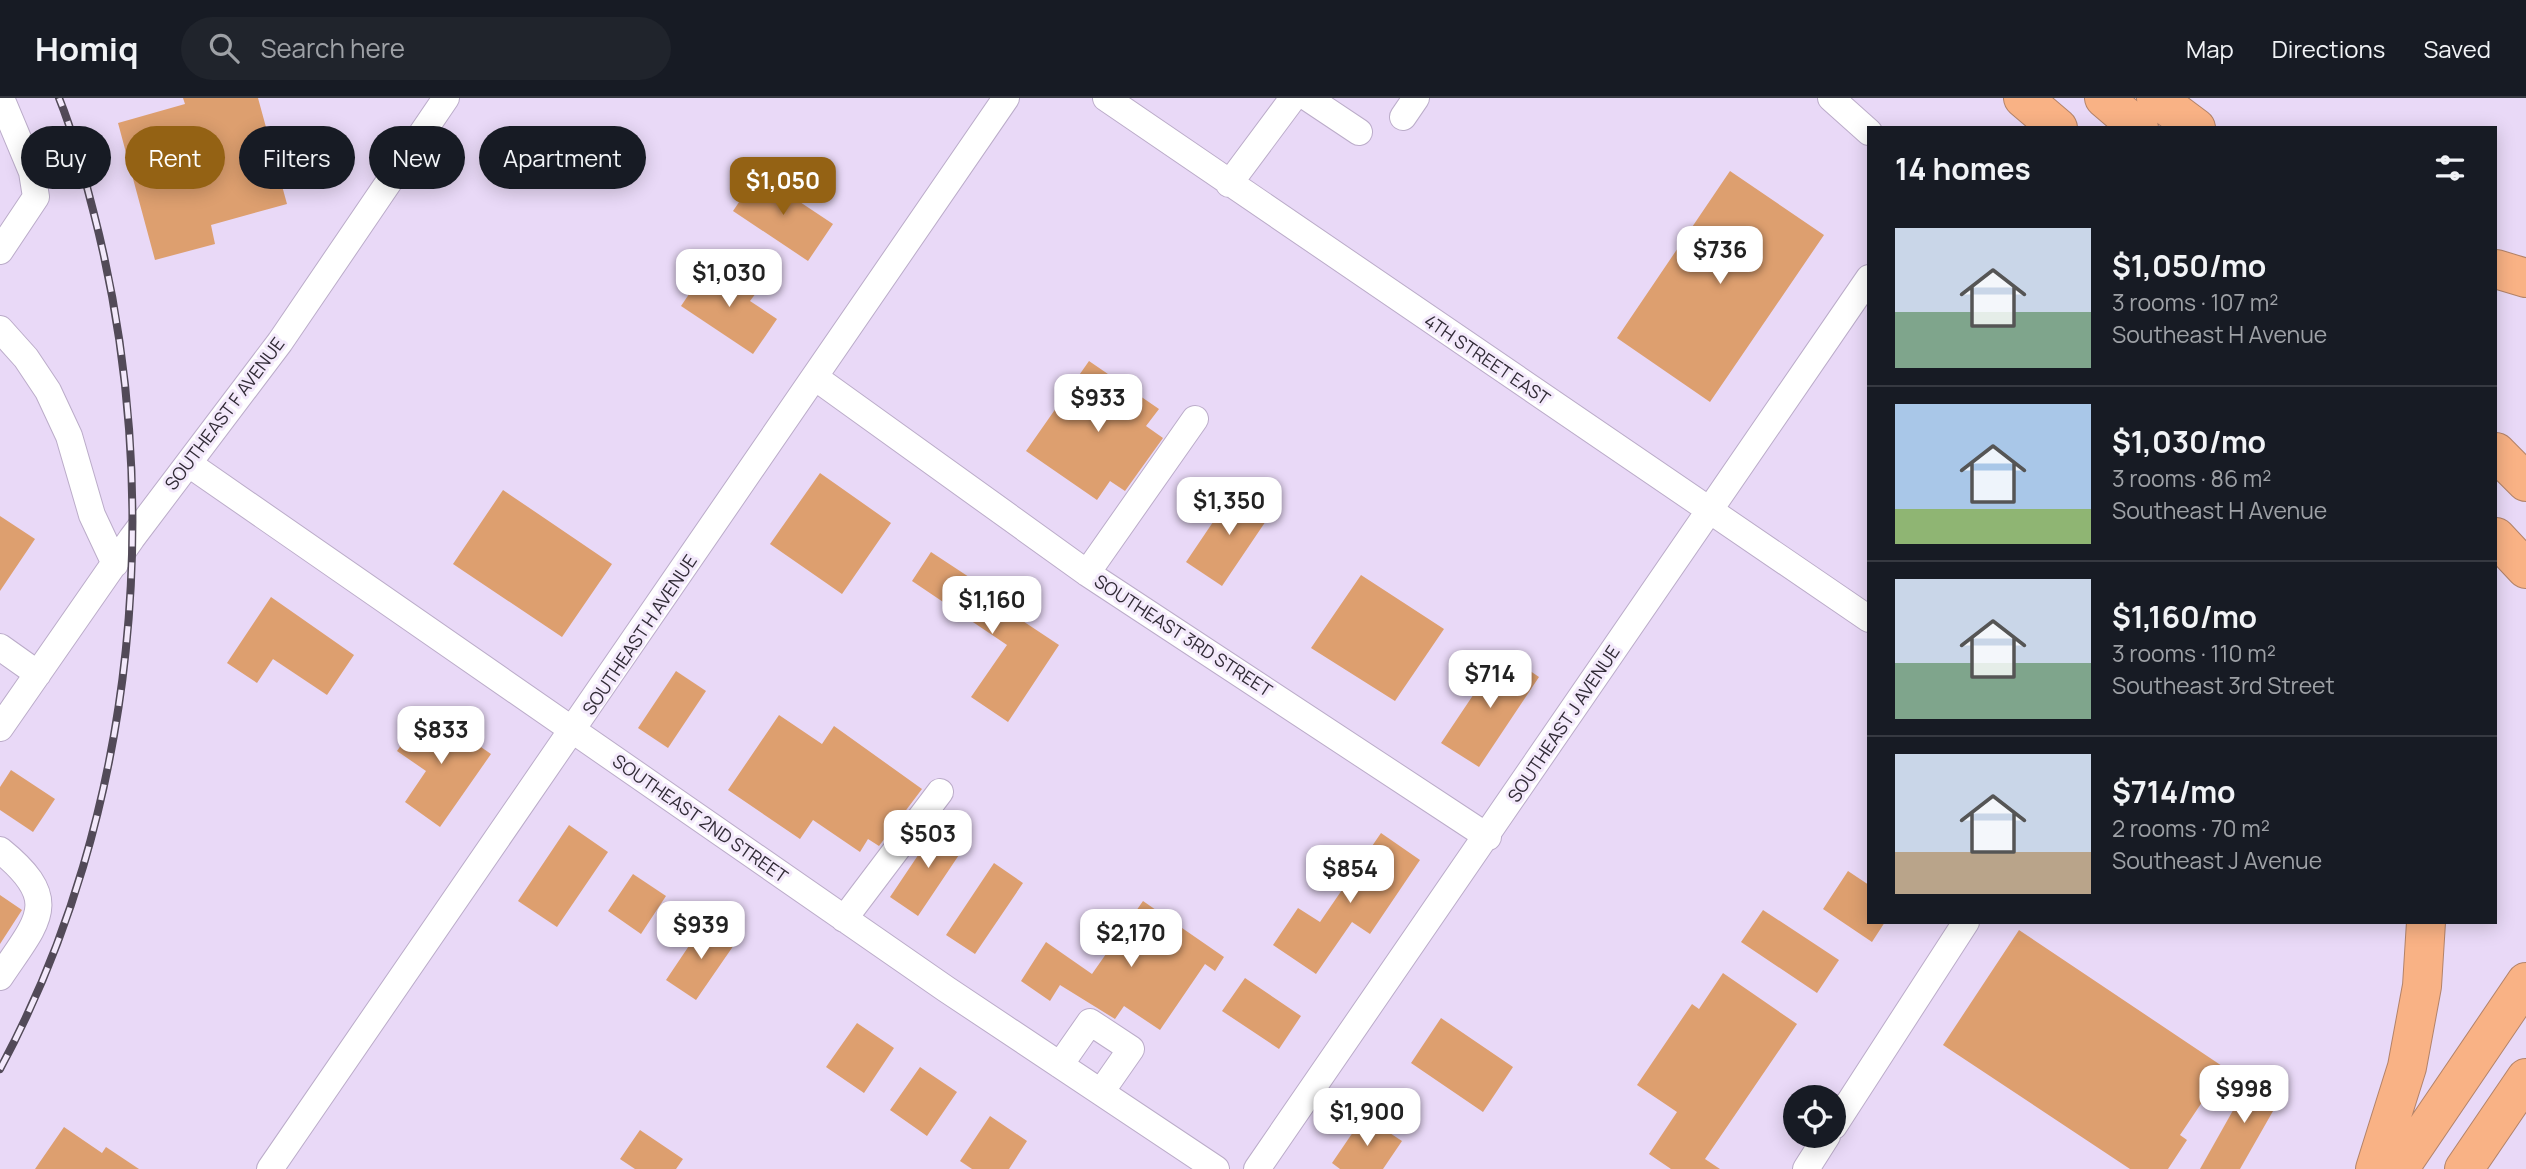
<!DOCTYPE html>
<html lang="en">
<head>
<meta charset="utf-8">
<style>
  body { margin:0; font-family:Manrope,sans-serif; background:#20242c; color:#f1f3f6; height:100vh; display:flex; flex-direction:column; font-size:26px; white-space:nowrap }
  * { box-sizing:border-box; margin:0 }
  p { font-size:23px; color:#9ea1a6 }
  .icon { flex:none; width:38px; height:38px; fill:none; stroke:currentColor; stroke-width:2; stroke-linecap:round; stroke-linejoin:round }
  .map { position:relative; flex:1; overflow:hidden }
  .side { position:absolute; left:1867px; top:28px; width:630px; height:798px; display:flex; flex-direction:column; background:#171b24; border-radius:0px; box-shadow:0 4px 18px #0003 }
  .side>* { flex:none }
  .guide { position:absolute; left:21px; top:28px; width:665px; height:63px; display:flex; gap:14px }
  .controls { position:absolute; left:1783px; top:987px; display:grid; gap:14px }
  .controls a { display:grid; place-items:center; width:63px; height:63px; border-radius:50%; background:#171b24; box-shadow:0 4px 18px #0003; font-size:35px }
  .price { position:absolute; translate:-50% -60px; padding:0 16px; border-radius:14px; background:#fff; color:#222; font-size:23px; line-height:46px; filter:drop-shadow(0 2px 4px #0008) }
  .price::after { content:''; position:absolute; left:50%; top:42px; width:21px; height:16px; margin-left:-10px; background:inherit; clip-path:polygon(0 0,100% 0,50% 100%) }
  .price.selected { background:#946214; color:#fff }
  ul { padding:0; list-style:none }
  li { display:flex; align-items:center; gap:21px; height:175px; padding:0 28px }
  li+li { border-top:2px solid #363941 }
  li span { display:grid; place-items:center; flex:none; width:196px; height:140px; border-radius:0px; color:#555 }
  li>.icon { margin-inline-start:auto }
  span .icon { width:84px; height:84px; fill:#fffc; stroke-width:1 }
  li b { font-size:30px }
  h2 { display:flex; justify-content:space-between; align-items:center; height:84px; padding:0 28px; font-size:30px }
  .tag { padding:0 24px; border-radius:32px; background:#171b24; box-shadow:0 4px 18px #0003; font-size:24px; line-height:63px }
  .tag.selected { background:#946214; color:#fff }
  header { display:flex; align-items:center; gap:42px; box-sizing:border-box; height:98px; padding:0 35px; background:#171b24; border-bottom:2px solid #363941 }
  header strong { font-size:33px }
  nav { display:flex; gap:38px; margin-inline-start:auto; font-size:24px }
  .search { width:490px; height:63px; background:#20242c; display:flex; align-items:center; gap:18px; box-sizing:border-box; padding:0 24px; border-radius:38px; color:#9ea1a6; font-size:26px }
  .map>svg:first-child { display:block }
  .building { fill:#dd9f6f }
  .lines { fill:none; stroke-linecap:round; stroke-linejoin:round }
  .minor-casing { stroke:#bbacc9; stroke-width:28 }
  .highway-casing { stroke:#b38369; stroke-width:40 }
  .minor { stroke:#fff; stroke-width:26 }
  .highway { stroke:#f9b285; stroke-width:38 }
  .rail-casing { stroke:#524a58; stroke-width:8 }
  .rail { stroke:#f3e9fb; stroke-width:5; stroke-dasharray:16; stroke-linecap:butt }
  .labels { text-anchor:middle; stroke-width:6; stroke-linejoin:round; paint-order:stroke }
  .street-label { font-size:18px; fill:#312b36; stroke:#f3e9fb }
</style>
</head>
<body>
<header>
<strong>Homiq</strong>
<div class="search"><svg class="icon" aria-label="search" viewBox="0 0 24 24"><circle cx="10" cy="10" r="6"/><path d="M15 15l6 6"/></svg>Search here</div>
<nav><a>Map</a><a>Directions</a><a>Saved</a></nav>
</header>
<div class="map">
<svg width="2526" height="1071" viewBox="0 0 2526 1071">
  <rect width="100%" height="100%" fill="#e9d9f7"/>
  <path class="building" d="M183,0H258L287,106L211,127L215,146L155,162L118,25L185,6Z
    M1730,73L1824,137L1710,304L1617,240Z
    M758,76L833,126L808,163L733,113Z
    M706,171L717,178L721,171L756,195L750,203L777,221L753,256L681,208Z
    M1089,263L1159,311L1146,328L1163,340L1125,393L1110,383L1097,402L1026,353Z
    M820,375L891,425L842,496L770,446Z
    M1236,390L1272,414L1222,488L1186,464Z
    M503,392L612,466L562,539L453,466Z
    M0,418L35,441L0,493Z
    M931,454L1004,502L1000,508L1059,547L1008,624L971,599L1007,547L912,483Z
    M1361,477L1444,531L1395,603L1311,550Z
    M271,499L354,557L327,597L273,561L257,585L227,565Z
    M1502,554L1539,579L1479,669L1441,645Z
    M676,573L706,593L668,650L638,630Z
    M426,611L491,656L440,729L405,704L426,673L397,653Z
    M779,617L822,646L834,628L922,691L879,748L868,741L860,754L813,722L800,741L728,692Z
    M11,672L55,701L33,734L0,712V689Z
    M939,726L967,745L918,818L890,799Z
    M569,727L608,754L557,829L518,803Z
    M1381,735L1420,762L1370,836L1352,824L1316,876L1273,847L1298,810L1320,824Z
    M994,765L1023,785L975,856L946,837Z
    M1848,773L1869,787V824H1885L1872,844L1823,811Z
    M633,776L666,798L641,836L608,813Z
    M0,797L22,812L0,846Z
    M1143,803L1224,859L1215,873L1205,866L1160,932L1124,908L1115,921L1060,887L1050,903L1021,883L1046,844L1092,876Z
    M1763,812L1839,862L1817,895L1741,844Z
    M705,824L736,844L696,902L666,882Z
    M2019,832L2225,970L2180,1037L2187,1042L2168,1071H2130L1943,947Z
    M1723,875L1797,926L1705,1061L1720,1071H1671L1649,1056L1677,1014L1637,987L1692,906L1699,911Z
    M1245,880L1301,918L1279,951L1222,913Z
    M1441,920L1513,969L1483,1014L1411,965Z
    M857,925L894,950L864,995L826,969Z
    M920,969L957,994L927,1038L890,1012Z
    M2254,975L2285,992L2240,1071H2200Z
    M990,1018L1027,1043L1009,1071H972L960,1063Z
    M1364,1018L1402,1043L1383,1071H1340L1332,1065Z
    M64,1029L102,1055L106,1049L139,1071H35Z
    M640,1032L683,1061L676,1071H635L620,1061Z"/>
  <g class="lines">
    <defs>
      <path id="minor" d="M1106,0L1869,521
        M1308,0L1359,34
        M1831,0L1869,34
        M1403,19L1416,0
        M1229,86L1293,0
        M0,153L36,99L32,74L1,0
        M0,231L26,260L48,293L69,338L92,417L115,466
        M816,280L1087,475L1488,739
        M189,366L946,891L1216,1071
        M1087,475L1195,321
        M0,549L38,576
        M0,630L132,440L280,244L446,0
        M0,752C63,803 38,822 0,879
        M844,821L940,694
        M1060,967L1090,924L1131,951L1101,994
        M1834,1028L1966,824
        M270,1071L1006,0
        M1257,1071L1869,180
        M1806,1071L1827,1038"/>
      <path id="highway" d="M2023,0L2058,30
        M2104,0L2139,30
        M2156,0L2196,30
        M2496,171L2526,180
        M2496,354L2526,384
        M2496,439L2526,471
        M2375,1071L2407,969L2422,888L2426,824
        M2399,1071L2526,884
        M2464,1071L2526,980"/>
    </defs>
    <use href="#minor" class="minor-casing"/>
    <use href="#highway" class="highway-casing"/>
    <use href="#minor" class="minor"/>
    <use href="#highway" class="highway"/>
    <defs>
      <path id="rail" d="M0,971C138,715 166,396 94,116C84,77 74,37 59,0"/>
    </defs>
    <use href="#rail" class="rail-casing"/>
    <use href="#rail" class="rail"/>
  </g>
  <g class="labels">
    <g class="street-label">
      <text transform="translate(1487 262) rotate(34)" y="6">4TH STREET EAST</text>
      <text transform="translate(225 316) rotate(-53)" y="6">SOUTHEAST F AVENUE</text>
      <text transform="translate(640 537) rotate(-56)" y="6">SOUTHEAST H AVENUE</text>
      <text transform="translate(1183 538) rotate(33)" y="6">SOUTHEAST 3RD STREET</text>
      <text transform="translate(1564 626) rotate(-56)" y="6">SOUTHEAST J AVENUE</text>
      <text transform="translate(700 721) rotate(35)" y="6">SOUTHEAST 2ND STREET</text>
    </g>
  </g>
</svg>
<div class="controls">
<a><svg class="icon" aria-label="locate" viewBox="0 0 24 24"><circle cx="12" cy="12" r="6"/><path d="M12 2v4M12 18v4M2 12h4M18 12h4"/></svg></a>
</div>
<b class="price selected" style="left:783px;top:119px">$1,050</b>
<b class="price" style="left:1720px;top:188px">$736</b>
<b class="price" style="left:729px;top:211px">$1,030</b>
<b class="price" style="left:1098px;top:336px">$933</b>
<b class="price" style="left:1229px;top:439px">$1,350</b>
<b class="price" style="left:992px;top:538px">$1,160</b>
<b class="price" style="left:1490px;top:612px">$714</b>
<b class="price" style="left:441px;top:668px">$833</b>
<b class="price" style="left:928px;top:772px">$503</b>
<b class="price" style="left:1350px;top:807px">$854</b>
<b class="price" style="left:701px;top:863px">$939</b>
<b class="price" style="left:1131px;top:871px">$2,170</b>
<b class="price" style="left:2244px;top:1027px">$998</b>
<b class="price" style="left:1367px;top:1050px">$1,900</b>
<div class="guide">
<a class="tag">Buy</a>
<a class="tag selected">Rent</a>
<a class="tag">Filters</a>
<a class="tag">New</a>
<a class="tag">Apartment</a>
</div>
<section class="side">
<h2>14 homes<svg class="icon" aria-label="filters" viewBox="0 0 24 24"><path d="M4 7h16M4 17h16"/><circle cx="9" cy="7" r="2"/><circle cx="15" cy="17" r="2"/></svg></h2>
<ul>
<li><span style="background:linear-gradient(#c9d6e8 60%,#7fa58c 0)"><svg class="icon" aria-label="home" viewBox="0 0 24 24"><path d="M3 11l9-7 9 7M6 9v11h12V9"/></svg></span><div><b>$1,050/mo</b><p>3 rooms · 107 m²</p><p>Southeast H Avenue</p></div></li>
<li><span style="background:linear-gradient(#a9c7e8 75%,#8fb573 0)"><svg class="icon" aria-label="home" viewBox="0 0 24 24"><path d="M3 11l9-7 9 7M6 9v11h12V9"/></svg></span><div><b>$1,030/mo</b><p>3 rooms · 86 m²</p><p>Southeast H Avenue</p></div></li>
<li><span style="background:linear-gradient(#c9d6e8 60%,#7fa58c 0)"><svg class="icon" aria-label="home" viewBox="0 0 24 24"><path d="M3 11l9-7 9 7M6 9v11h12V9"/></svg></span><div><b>$1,160/mo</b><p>3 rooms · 110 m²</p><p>Southeast 3rd Street</p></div></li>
<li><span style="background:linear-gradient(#c9d6e8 70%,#b9a48a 0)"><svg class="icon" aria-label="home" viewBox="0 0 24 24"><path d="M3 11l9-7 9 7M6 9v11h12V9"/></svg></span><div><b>$714/mo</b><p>2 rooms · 70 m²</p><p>Southeast J Avenue</p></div></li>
</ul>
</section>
</div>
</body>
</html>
